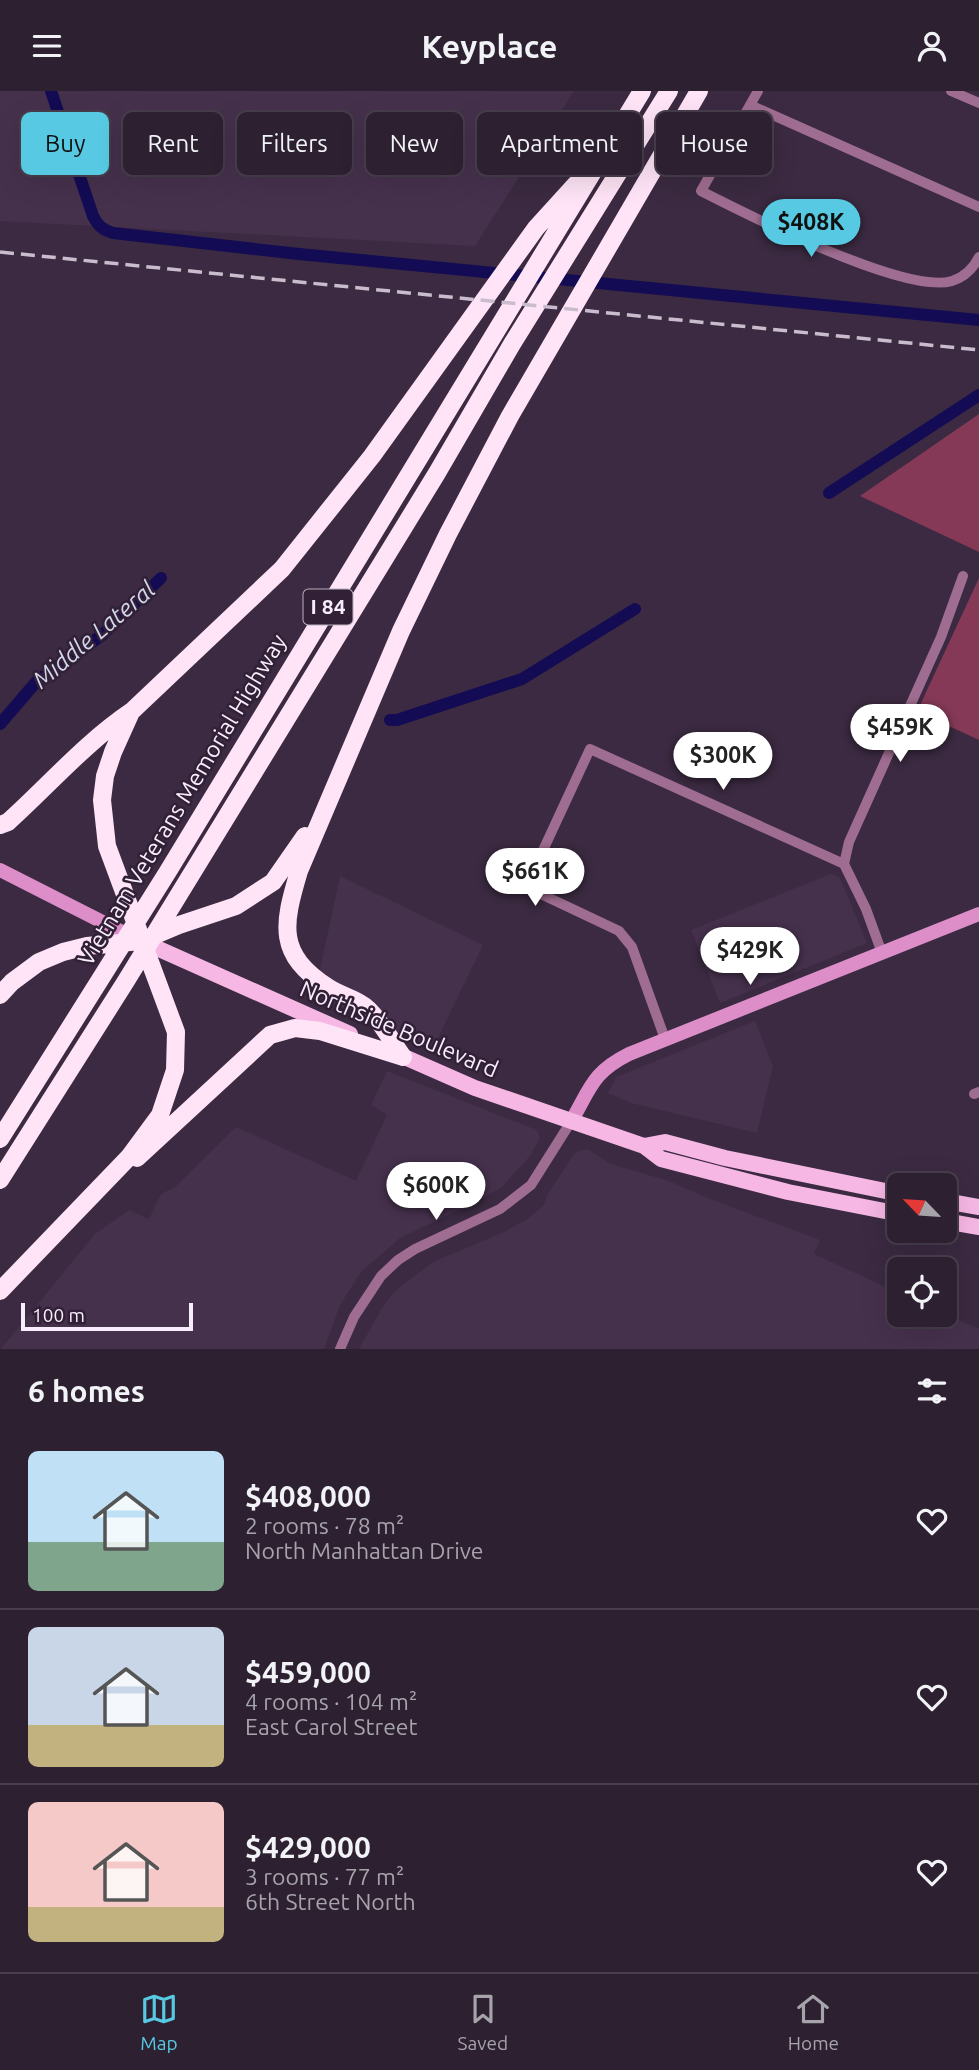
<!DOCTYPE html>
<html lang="en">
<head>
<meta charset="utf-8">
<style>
  body { margin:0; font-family:Ubuntu,sans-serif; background:#382d3d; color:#f1f3f6; height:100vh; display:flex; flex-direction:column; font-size:26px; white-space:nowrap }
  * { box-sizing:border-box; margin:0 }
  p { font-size:23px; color:#a6a3ab }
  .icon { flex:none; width:38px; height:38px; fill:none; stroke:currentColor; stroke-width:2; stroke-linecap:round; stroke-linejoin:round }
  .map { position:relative; height:1258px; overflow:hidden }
  .drawer { display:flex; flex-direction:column; background:#2c2031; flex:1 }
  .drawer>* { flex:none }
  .banner { position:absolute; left:21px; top:21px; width:938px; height:63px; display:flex; gap:14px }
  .needle { width:46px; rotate:295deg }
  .buttons { position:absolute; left:887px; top:1082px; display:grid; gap:14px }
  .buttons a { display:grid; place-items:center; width:70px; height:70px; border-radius:10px; background:#2c2031; box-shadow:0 7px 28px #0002,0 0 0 2px #483e4d; font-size:35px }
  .scale { position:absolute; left:21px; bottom:18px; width:172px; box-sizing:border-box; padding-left:7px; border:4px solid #f8edfc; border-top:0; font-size:19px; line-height:24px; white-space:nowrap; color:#f8edfc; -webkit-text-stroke:5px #312036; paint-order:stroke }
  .price { position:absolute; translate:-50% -60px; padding:0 16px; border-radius:24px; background:#fff; color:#222; font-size:23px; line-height:46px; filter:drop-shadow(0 2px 4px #0008) }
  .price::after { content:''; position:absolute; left:50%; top:42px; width:21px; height:16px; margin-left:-10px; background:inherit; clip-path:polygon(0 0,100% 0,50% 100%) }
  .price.selected { background:#57c9e2; color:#111 }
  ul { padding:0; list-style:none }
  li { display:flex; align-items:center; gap:21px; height:175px; padding:0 28px }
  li+li { border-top:2px solid #483e4d }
  li span { display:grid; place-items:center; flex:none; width:196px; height:140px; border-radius:10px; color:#555 }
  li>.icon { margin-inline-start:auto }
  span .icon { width:84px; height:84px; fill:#fffc; stroke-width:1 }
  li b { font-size:30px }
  h2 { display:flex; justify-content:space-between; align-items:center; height:84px; padding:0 28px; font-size:30px }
  .tag { padding:0 24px; border-radius:10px; background:#2c2031; box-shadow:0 7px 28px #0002,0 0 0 2px #483e4d; font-size:24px; line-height:63px }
  .tag.selected { background:#57c9e2; color:#111 }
  header { display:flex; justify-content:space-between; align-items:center; height:91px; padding:0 28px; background:#2c2031; font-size:32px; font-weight:600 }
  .tabs { display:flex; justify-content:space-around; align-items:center; height:98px; border-top:2px solid #483e4d; background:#2c2031; font-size:19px; color:#a6a3ab }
  .tabs a { display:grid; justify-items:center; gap:4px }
  .tabs .selected { color:#57c9e2 }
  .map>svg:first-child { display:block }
  .built { fill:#46314d }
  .green { fill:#853957 }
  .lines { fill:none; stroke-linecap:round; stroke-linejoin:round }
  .canal { stroke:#130b53; stroke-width:12 }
  .street { stroke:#9f6d91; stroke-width:10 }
  .secondary { stroke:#dd8dc8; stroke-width:14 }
  .primary { stroke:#f6b7e4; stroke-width:16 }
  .highway { stroke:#fee4f6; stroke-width:18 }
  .rail { stroke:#c8bccd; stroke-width:3.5; stroke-dasharray:14 7; stroke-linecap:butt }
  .labels { text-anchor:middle; stroke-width:5; stroke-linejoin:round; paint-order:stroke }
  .shield { fill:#312036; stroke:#bcb0c1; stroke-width:2 }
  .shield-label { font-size:21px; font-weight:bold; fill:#f8edfc }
  .street-label { font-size:23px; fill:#f8edfc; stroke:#312036 }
  .water-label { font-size:24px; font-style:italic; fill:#d2d7ec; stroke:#312036 }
</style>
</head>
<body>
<header><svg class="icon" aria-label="menu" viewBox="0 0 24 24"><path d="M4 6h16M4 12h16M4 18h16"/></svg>Keyplace<svg class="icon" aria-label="person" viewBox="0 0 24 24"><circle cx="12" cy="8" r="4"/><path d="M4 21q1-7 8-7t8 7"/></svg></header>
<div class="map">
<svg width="979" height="1258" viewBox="0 0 979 1258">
  <rect width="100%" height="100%" fill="#3b2a41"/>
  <path class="built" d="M0,0H574L475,155L0,130Z
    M831,783L840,787L867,852L720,912L691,839Z
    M340,785L483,854L433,957L322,907L315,902Z
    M755,930L773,975L757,1042L631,1012L608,1002L616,986Z
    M387,980L537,1039L540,1047L530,1065L502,1096L476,1111L400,1147L361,1181L340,1214L324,1258H1L95,1143L129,1119L149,1128L161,1103L175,1096L236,1036L356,1090L387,1024L371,1014Z
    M582,1059H589L611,1073L669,1090L710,1108L820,1149L814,1163L899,1202L900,1223H945L979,1238V1258H359L382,1217L395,1200L433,1171L504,1141L526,1129L543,1115L548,1103L574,1063Z"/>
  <path class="green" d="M979,323V461L860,405Z
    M979,487V649L925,624L921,612Z"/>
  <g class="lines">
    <path class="canal" d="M51,0L93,125C98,135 103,139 113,142L299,163L979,229
      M829,402L979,304
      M390,629H397L522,588L635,518
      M0,633L37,590L102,544L161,487"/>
    <path class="street" d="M758,0L701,100C748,124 906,204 952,190C965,186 973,178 979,166
      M951,0L979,12
      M750,14L979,116
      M882,862L866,818L844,773L849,751L941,546L963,485
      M665,948L632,856L619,840L526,796L590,658L844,773
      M974,1003L979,1001
      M340,1258L354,1226L381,1185L398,1169L415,1158L500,1118L531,1094L572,1029"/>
    <path class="secondary" d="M0,779L136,848
      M572,1029C591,996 593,981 629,963L979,823"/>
    <path class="primary" d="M141,850L350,943
      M393,961L475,997L644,1055L661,1068L788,1101L900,1123
      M644,1055L665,1051L725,1067L900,1103
      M945,1110L979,1116
      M945,1130L979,1136"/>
    <path class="highway" d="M0,734L8,731C49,694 86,651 132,620L282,478L372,365L536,137L576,93
      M0,904L12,891L39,871L63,861L87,855L141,850L179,834L236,815L273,791L305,745
      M403,966C392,951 381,930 368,918C358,908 341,905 329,897C276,863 283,834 299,780L401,540L448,443L510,325L699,0
      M0,1048L167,782L642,0
      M137,1067L270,944L295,937L320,940L403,966
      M0,1089L126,890L437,382L512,253L669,0
      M0,1200L129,1066L160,1024L175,979L176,941L107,755L102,709L105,685L113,661L131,621"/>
    <path class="rail" d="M0,161L979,259"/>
  </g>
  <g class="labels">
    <rect class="shield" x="303.5" y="498.5" width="49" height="35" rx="5"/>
    <g class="shield-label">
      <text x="328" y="523">I 84</text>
    </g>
    <g class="street-label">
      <text transform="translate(182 709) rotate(-59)" y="8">Vietnam Veterans Memorial Highway</text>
      <text transform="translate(399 938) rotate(23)" y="8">Northside Boulevard</text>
    </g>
    <g class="water-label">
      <text transform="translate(94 544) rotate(-40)" y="8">Middle Lateral</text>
    </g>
  </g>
</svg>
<div class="buttons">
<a><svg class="needle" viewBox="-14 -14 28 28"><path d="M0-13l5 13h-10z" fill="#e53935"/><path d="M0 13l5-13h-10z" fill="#a6a3ab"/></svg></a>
<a><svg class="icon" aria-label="locate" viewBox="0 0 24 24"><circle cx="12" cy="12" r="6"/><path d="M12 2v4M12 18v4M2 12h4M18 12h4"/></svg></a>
</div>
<div class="scale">100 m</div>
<b class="price selected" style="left:811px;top:168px">$408K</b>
<b class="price" style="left:900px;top:673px">$459K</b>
<b class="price" style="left:723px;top:701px">$300K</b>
<b class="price" style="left:535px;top:817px">$661K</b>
<b class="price" style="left:750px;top:896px">$429K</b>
<b class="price" style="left:436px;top:1131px">$600K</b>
<div class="banner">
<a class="tag selected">Buy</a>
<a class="tag">Rent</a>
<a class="tag">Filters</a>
<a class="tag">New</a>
<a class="tag">Apartment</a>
<a class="tag">House</a>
</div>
</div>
<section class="drawer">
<h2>6 homes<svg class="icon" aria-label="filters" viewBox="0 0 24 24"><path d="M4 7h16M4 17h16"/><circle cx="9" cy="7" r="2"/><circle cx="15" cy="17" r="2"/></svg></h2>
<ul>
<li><span style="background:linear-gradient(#bfe0f5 65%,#7fa58c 0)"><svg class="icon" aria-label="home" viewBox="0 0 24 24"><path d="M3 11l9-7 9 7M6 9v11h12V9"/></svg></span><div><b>$408,000</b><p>2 rooms · 78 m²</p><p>North Manhattan Drive</p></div><svg class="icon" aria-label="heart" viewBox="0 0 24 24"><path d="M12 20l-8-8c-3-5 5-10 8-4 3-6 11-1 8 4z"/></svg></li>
<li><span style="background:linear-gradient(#c9d6e8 70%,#c2b280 0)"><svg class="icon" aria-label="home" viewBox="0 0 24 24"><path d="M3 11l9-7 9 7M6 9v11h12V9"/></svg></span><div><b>$459,000</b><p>4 rooms · 104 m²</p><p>East Carol Street</p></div><svg class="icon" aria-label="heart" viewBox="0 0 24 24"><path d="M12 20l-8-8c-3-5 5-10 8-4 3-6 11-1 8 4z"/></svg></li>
<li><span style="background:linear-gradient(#f6c9c9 75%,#c2b280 0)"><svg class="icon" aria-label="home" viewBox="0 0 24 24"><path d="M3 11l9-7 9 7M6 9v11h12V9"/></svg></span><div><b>$429,000</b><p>3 rooms · 77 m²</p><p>6th Street North</p></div><svg class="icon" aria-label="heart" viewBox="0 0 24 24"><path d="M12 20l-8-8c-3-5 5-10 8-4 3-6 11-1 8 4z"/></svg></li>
</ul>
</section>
<nav class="tabs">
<a class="selected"><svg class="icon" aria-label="map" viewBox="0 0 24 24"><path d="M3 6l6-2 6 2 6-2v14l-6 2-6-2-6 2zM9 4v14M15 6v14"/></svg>Map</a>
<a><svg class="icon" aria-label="saved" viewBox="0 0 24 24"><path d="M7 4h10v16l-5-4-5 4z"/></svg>Saved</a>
<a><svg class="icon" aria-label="home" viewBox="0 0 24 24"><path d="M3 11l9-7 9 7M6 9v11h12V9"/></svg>Home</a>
</nav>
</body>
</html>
